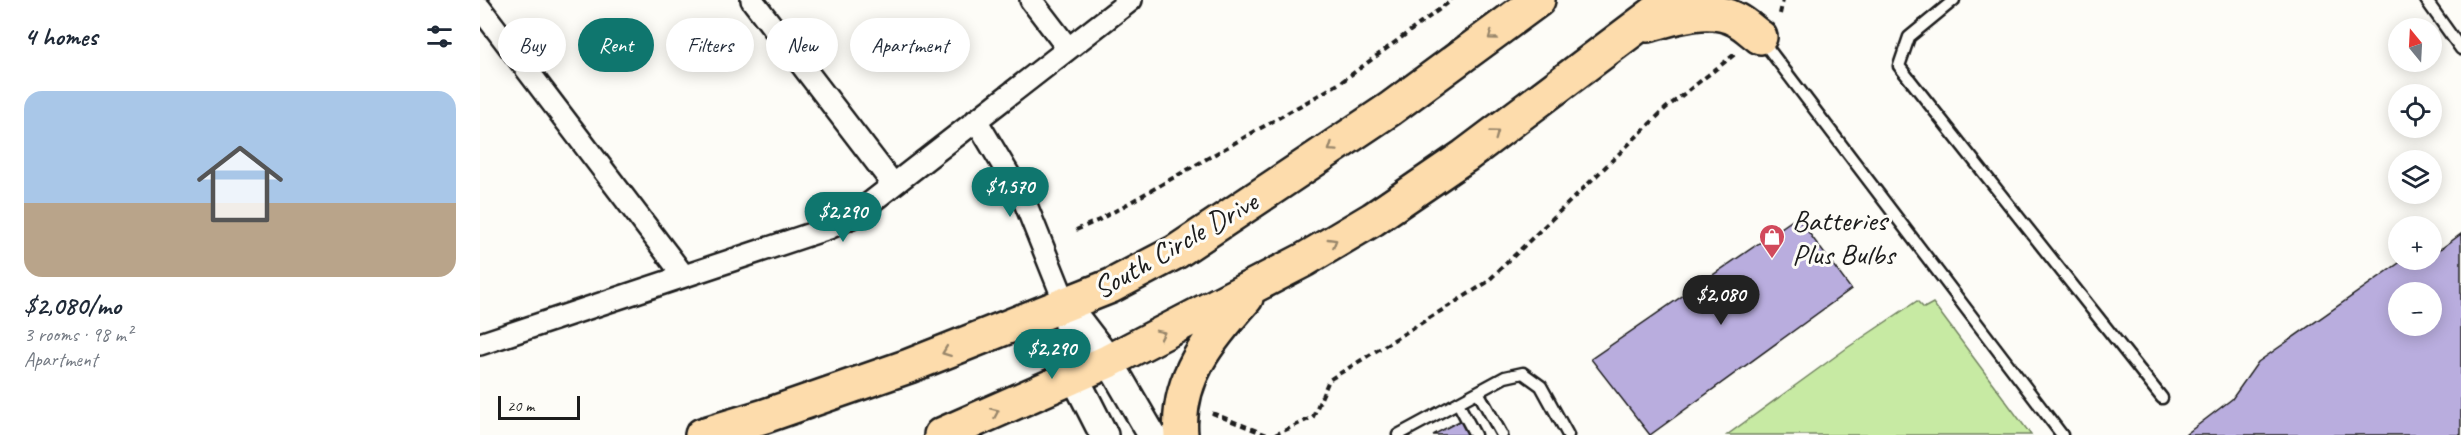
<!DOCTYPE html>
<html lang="en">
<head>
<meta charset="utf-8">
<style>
  body { margin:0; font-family:Caveat,sans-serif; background:#f2f2f3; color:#1f2937; height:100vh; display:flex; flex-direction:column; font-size:22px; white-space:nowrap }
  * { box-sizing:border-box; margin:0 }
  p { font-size:20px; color:#747a83 }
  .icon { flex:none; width:33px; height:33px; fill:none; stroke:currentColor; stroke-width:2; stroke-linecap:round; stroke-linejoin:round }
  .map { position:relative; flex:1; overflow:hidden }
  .panel { display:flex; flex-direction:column; background:#fff; width:480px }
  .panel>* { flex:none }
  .hud { position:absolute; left:18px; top:18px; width:570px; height:54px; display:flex; gap:12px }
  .needle { width:39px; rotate:342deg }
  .buttons { position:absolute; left:1908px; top:18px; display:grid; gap:12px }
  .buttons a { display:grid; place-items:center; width:54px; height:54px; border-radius:50%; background:#fff; box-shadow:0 3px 15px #0003; font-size:30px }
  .scale { position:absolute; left:18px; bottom:15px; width:82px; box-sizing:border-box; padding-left:6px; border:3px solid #1c1c1c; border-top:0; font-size:16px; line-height:21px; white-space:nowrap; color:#1c1c1c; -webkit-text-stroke:4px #fdfcf7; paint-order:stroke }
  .price { position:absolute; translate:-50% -51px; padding:0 14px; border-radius:21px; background:#0f766e; color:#fff; font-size:20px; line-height:39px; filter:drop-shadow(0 2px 3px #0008) }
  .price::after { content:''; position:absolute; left:50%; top:36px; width:18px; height:14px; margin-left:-9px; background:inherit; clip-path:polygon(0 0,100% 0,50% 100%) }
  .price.current { background:#222; color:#fff }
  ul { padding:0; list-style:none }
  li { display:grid; align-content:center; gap:12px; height:318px; padding:0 24px }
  li span { display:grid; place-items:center; height:186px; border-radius:18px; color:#555 }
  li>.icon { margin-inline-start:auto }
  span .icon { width:108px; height:108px; fill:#fffc; stroke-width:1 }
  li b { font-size:26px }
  h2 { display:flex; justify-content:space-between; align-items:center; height:72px; padding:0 24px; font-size:26px }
  .chip { padding:0 21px; border-radius:27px; background:#fff; box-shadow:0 3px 15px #0003; font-size:21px; line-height:54px }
  .chip.current { background:#0f766e; color:#fff }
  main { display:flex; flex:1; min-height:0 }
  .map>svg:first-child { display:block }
  .green { fill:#c7eaa3; stroke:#728360; stroke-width:1.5 }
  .building { fill:#b9adde; stroke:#1c1c1c; stroke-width:1.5; fill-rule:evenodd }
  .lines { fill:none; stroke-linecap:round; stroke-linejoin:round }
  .service-casing { stroke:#1c1c1c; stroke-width:15 }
  .minor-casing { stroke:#1c1c1c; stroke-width:26 }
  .tertiary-casing { stroke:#1c1c1c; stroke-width:32 }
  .primary-casing { stroke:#1c1c1c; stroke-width:38 }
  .path { stroke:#1c1c1c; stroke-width:4; stroke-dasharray:6 4.5; stroke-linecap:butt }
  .service { stroke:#fdfcf7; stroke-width:10 }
  .minor { stroke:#fdfcf7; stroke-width:21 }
  .tertiary { stroke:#fdfcf7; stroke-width:27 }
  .primary { stroke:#fddcac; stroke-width:33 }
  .oneway { stroke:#98866b }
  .labels { text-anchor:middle; stroke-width:6; stroke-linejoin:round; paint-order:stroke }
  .poi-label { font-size:30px; fill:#1c1c1c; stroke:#fdfcf7; text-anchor:start }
  .street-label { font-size:30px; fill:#1c1c1c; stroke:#fdfcf7 }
</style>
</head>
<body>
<main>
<section class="panel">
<h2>4 homes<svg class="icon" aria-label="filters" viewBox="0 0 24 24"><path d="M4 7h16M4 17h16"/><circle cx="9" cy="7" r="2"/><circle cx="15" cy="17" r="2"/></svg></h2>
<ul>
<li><span style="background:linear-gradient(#a9c7e8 60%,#b9a48a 0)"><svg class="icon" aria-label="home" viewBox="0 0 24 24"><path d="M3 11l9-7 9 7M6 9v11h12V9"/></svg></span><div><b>$2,080/mo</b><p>3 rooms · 98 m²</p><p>Apartment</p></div></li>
</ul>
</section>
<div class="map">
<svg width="1981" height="435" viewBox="0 0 1981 435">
  <rect width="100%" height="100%" fill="#fdfcf7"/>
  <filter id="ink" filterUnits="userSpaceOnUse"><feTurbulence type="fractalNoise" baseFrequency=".0167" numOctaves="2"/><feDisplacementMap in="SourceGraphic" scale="12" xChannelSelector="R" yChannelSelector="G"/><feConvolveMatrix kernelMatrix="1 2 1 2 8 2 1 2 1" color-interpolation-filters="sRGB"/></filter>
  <g filter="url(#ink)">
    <path class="green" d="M1437,301L1444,308L1453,303L1551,435H1247L1367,348Z"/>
    <path class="building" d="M1317,217L1371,289L1170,435L1111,359Z
      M1981,234V435H1705L1752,399L1778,362L1922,261L1952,260V251L1962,248ZM1918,292H1952V326H1918Z
      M985,418L995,435H953Z"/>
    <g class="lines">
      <defs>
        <path id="service" d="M1474,0L1429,37L1419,66L1682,398
          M1946,0L1981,49
          M1281,39L1582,435
          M998,392L1022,435
          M978,403L995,435
          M918,435L1025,377L1043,373L1061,386L1088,435"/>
        <path id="minor" d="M272,0L413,184
          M551,0L587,47
          M0,8L204,276
          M496,120L544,200L586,305
          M0,344L349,228L372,217L651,0"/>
        <path id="tertiary" d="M586,305L629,361L672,435
          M587,306L594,376L624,435"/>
        <path id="primary" d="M1168,25C1195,17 1230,5 1257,20C1265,24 1273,32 1280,37
          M222,435L285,416L429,366L631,286L696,252L798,184L910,109L1058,0
          M461,435L629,361L824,260L893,219L985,156L1192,0
          M701,435C696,378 730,338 766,298"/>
      </defs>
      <use href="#service" class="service-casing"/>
      <use href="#minor" class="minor-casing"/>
      <use href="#tertiary" class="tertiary-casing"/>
      <use href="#primary" class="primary-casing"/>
      <path class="path" d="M1300,14L1303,0
        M596,230L619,220L860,83L972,0
        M732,413L787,435
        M795,435L833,417L849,380L1006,283L1186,108L1255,54"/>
      <use href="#service" class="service"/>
      <use href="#minor" class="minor"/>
      <use href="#tertiary" class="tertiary"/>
      <use href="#primary" class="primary"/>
    </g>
    <defs><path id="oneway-chevron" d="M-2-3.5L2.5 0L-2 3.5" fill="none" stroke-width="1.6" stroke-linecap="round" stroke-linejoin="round" transform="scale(1.5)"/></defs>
    <g class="oneway">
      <use href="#oneway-chevron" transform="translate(1012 36) rotate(144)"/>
      <use href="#oneway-chevron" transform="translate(1015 134) rotate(-36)"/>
      <use href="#oneway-chevron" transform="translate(852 148) rotate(146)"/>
      <use href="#oneway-chevron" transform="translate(853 242) rotate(-31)"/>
      <use href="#oneway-chevron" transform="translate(681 334) rotate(-26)"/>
      <use href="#oneway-chevron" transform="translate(466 352) rotate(159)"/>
      <use href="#oneway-chevron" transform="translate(515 412) rotate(-24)"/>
    </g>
  </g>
  <defs>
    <symbol id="shop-pin" viewBox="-11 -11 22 30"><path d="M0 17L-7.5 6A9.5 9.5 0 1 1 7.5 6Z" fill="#d1495b" stroke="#fdfcf7"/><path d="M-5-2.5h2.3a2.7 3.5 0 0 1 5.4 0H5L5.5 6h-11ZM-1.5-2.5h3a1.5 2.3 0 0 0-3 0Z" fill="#fff"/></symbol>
  </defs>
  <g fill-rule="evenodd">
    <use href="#shop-pin" x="1277" y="222" width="30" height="40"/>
  </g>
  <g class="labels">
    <g class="poi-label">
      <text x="1312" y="230">Batteries<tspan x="1312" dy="34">Plus Bulbs</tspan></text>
    </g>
    <g class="street-label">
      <text transform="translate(695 245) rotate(-30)" y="10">South Circle Drive</text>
    </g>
  </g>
</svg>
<div class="buttons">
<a><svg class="needle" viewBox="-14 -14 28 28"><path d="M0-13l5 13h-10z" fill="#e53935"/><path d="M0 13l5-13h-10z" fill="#747a83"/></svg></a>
<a><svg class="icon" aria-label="locate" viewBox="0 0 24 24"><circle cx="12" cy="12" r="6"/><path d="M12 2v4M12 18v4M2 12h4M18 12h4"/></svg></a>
<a><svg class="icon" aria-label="layers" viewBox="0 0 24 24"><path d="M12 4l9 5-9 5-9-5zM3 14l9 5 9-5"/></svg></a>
<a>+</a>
<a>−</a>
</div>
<div class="scale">20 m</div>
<b class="price" style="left:530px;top:218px">$1,570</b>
<b class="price" style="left:363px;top:243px">$2,290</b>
<b class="price current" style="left:1241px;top:326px">$2,080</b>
<b class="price" style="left:572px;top:380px">$2,290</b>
<div class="hud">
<a class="chip">Buy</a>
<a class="chip current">Rent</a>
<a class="chip">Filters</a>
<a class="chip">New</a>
<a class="chip">Apartment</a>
</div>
</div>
</main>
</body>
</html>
